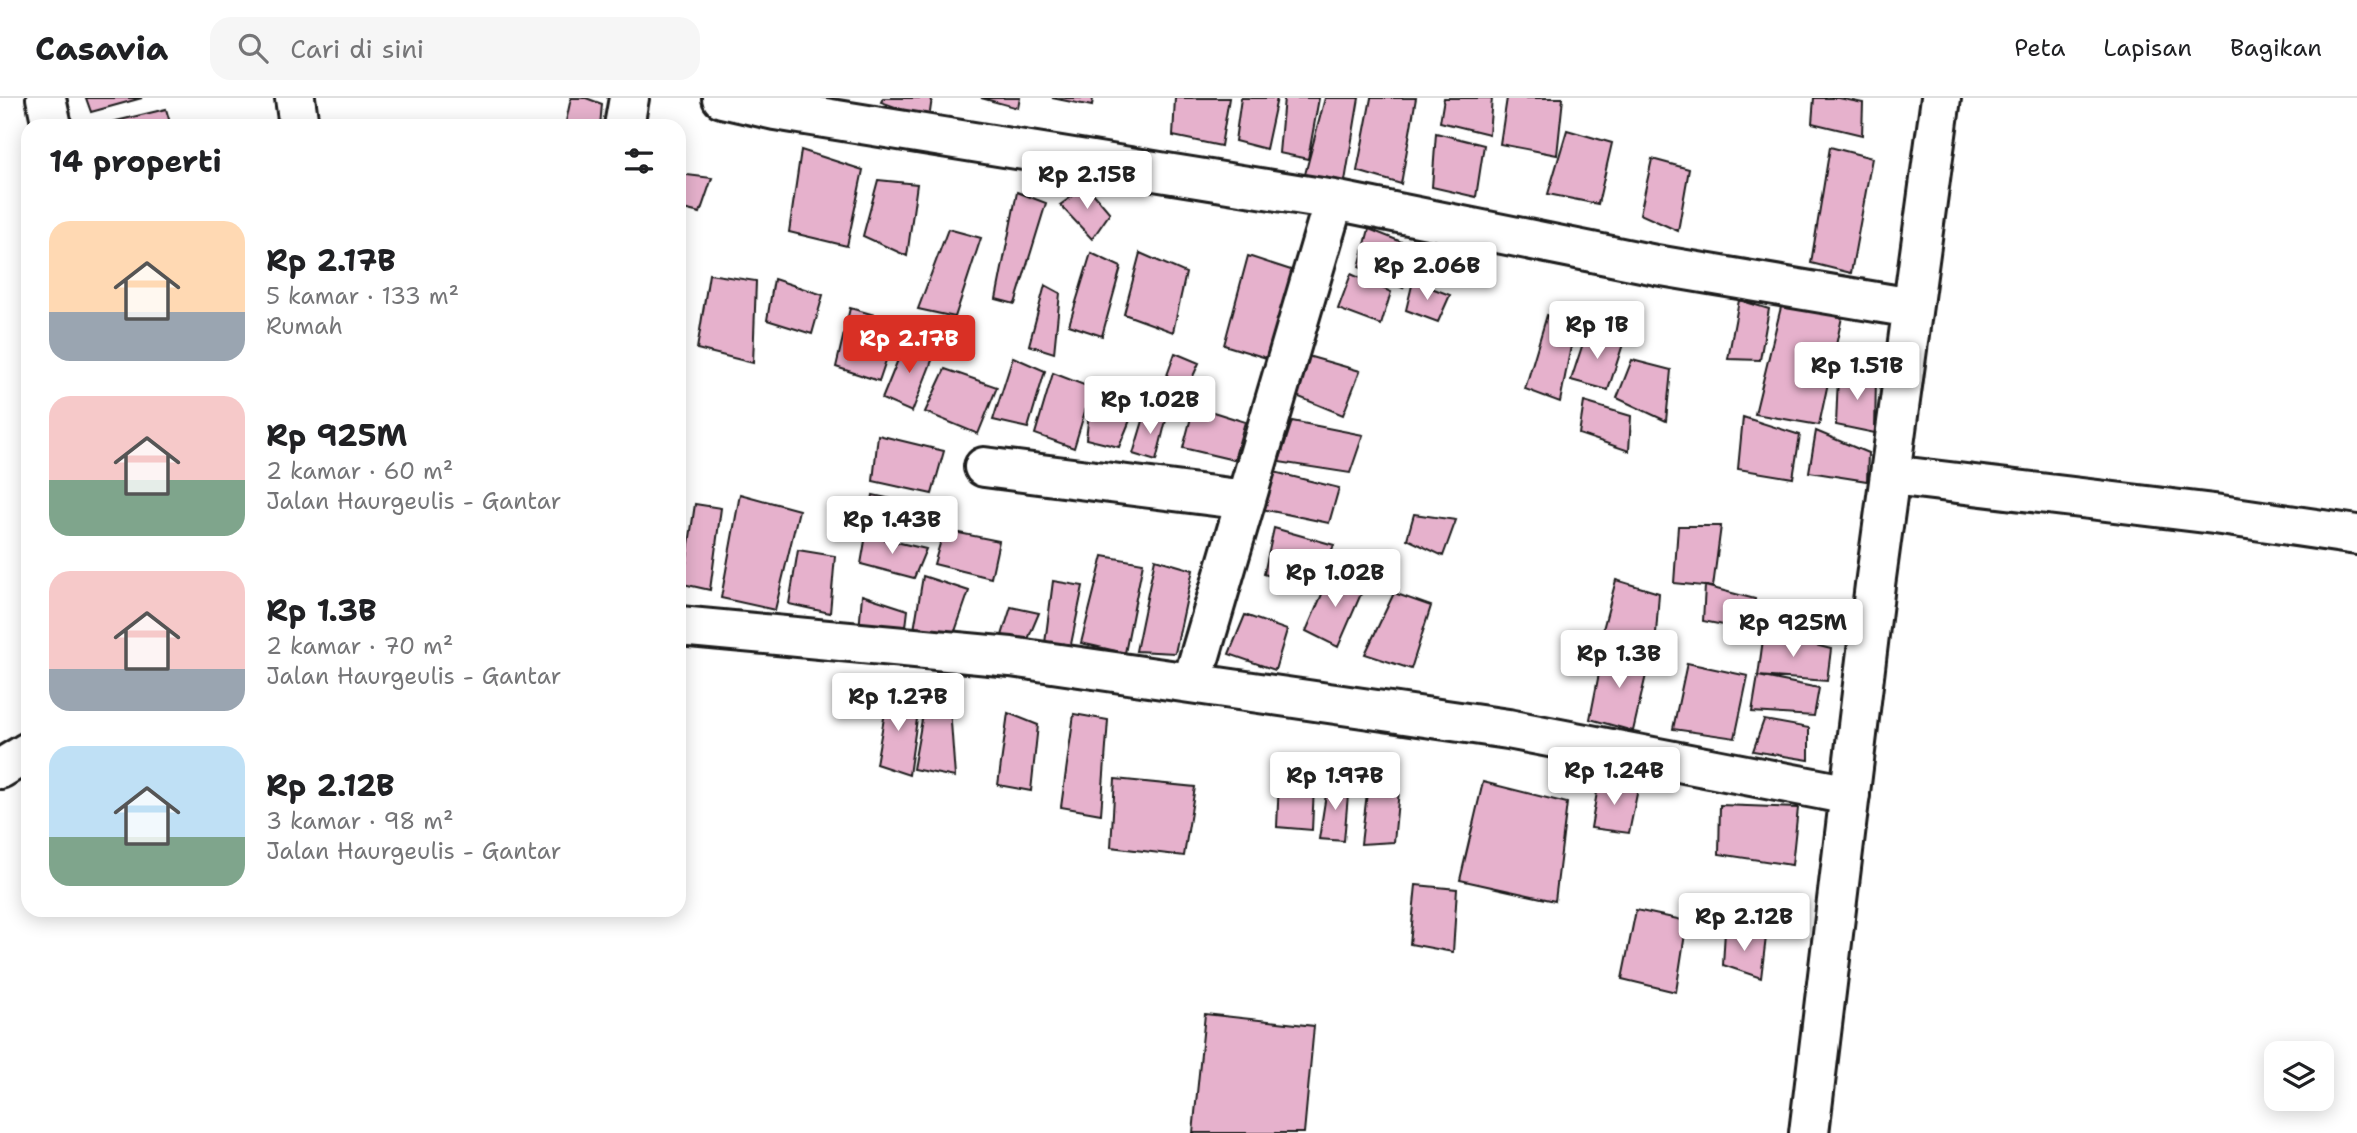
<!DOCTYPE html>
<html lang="id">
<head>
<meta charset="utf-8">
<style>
  body { margin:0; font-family:"Shantell Sans",sans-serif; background:#f6f6f6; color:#202124; height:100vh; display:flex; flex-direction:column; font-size:26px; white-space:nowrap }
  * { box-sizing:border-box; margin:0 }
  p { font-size:23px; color:#757577 }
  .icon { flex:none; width:38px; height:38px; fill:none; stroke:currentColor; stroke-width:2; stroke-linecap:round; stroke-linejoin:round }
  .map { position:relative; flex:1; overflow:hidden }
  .sheet { position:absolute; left:21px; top:21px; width:665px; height:798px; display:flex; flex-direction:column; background:#fff; border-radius:21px; box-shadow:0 4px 18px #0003 }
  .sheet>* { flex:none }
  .controls { position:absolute; left:2264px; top:943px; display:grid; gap:14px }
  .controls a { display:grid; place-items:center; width:70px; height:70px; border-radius:14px; background:#fff; box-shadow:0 4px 18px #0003; font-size:35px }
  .price { position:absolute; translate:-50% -60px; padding:0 16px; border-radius:7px; background:#fff; color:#222; font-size:23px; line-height:46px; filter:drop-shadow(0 2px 4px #0008) }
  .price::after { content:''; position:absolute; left:50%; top:42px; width:21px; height:16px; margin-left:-10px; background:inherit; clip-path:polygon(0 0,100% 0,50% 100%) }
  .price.on { background:#d93025; color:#fff }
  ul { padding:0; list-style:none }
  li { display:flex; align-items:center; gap:21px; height:175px; padding:0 28px }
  li span { display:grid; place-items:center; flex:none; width:196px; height:140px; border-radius:21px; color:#555 }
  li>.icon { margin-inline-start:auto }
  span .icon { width:84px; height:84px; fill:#fffc; stroke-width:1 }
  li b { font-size:30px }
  h2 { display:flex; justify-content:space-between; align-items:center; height:84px; padding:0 28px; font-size:30px }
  header { display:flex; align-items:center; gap:42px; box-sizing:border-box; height:98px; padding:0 35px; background:#fff; border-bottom:2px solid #e0e0e0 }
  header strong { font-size:33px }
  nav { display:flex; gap:38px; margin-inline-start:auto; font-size:24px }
  .search { width:490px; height:63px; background:#f6f6f6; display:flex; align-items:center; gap:18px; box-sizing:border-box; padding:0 24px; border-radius:21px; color:#757577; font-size:26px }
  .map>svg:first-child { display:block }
  .building { fill:#e6b1cc; stroke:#1c1c1c; stroke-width:2 }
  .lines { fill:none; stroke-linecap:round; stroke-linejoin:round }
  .minor-casing { stroke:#1c1c1c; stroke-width:44 }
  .minor { stroke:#fff; stroke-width:38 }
</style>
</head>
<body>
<header>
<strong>Casavia</strong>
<div class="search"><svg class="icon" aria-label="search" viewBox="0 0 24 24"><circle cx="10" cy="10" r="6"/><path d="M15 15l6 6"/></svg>Cari di sini</div>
<nav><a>Peta</a><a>Lapisan</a><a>Bagikan</a></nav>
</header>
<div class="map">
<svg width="2357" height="1035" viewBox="0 0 2357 1035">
  <rect width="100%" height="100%" fill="#fff"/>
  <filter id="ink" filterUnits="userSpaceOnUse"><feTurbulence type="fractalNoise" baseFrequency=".0143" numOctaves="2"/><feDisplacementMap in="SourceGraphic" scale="14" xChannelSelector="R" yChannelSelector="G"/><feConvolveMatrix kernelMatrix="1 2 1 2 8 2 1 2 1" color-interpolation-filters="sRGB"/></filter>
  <g filter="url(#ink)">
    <path class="building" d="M86,0H142L91,14Z
      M571,0H586L602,6L600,28H565Z
      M883,0H932L929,21L881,4Z
      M981,0H1020L1018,10Z
      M1052,0H1093L1092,8Z
      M1175,0H1229L1221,48L1173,38Z
      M1241,0H1277L1266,51L1235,43Z
      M1284,0H1319L1308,61L1279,55Z
      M1325,0H1359L1343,95L1303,84Z
      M1371,0H1416L1401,86L1357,73Z
      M1444,0H1492L1489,36L1440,24Z
      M1507,0H1563L1557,57L1500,46Z
      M1814,0H1839L1863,5L1862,37L1812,25Z
      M166,11L171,28H114L112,24Z
      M1567,32L1612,45L1598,106L1548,96Z
      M1436,35L1484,47L1476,99L1432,89Z
      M1830,49L1872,60L1851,175L1811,165Z
      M801,52L863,72L847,148L789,134Z
      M1652,61L1689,71L1678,133L1640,116Z
      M679,76L712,80L700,115L679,110Z
      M878,82L917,86L907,158L863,138Z
      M1087,88L1110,115L1092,141L1060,107Z
      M1017,94L1046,105L1015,206L996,201Z
      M948,131L981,140L955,219L918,211Z
      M1369,131L1417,150L1403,190L1359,169Z
      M1091,155L1121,169L1102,238L1069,227Z
      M1140,155L1186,175L1173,234L1124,216Z
      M1248,158L1300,175L1273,262L1224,247Z
      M709,176L756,183L753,265L697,251Z
      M1351,176L1391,194L1381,227L1338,211Z
      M774,181L823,197L812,236L767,222Z
      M1413,183L1450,197L1438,224L1406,212Z
      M1045,187L1060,195L1054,255L1029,247Z
      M1739,202L1769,211L1760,262L1728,261Z
      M1782,205L1842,219L1819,327L1755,316Z
      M850,210L899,224L879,283L836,269Z
      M1547,217L1575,228L1560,304L1525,291Z
      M1587,233L1623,246L1608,292L1571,282Z
      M906,242L936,252L912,314L882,301Z
      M1175,255L1199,265L1181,305L1161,294Z
      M1304,257L1360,273L1343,317L1294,297Z
      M1013,259L1045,273L1028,330L993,322Z
      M1632,262L1671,272L1666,323L1617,300Z
      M945,271L997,289L978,336L925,314Z
      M1053,275L1092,290L1074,350L1035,336Z
      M1876,277L1875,335L1836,327L1838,278Z
      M1092,290L1137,305L1119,349L1086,341Z
      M1584,304L1631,318L1629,353L1579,336Z
      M1194,308L1245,324L1234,362L1183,350Z
      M1146,313L1167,318L1156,363L1133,356Z
      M1743,319L1800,337L1793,380L1738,371Z
      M1292,323L1363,337L1350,375L1279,364Z
      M1816,333L1868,355L1867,383L1809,374Z
      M878,337L944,353L932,396L873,383Z
      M1266,372L1339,390L1329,425L1257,410Z
      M740,396L799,412L775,512L721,500Z
      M873,397L933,410L927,441L867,429Z
      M695,406L721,410L710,492L683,486Z
      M1414,416L1456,422L1443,458L1407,441Z
      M1678,428H1721L1713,489L1674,485Z
      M1274,430L1334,447L1315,492L1264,476Z
      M944,432L999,443L991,480L934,466Z
      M866,437L926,451L914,480L861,466Z
      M798,452L835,458L830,515L789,506Z
      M1103,458L1143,465L1125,555L1081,545Z
      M1155,461L1193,472L1175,555L1136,553Z
      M1332,473L1364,489L1338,549L1306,533Z
      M923,478L969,493L953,539L914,532Z
      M1616,482L1659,495L1655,549L1601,539Z
      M1053,483L1083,488L1069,556L1044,553Z
      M1705,488L1755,501L1749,532L1703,523Z
      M1394,495L1431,508L1411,571L1365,556Z
      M862,497L908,512L905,537L859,533Z
      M1011,509L1039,515L1026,546L999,547Z
      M1245,517L1287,532L1275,572L1229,556Z
      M1764,534L1831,551L1827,583L1758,578Z
      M1604,550L1649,564L1633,633L1590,621Z
      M1687,565L1748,578L1735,640L1673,631Z
      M1758,578L1819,590L1814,618L1752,614Z
      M888,597L920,600L909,677L876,666Z
      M925,605L950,610L955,679L913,671Z
      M1008,615L1038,627L1031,693L998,687Z
      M1074,616L1108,622L1101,716L1061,709Z
      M1764,622L1809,630V662L1753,653Z
      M1280,658L1315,667L1312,732L1277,729Z
      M1115,681L1195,689L1184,758L1111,749Z
      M1599,682L1638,691L1629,735L1591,730Z
      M1328,684L1349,685L1344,743L1319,741Z
      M1483,684L1567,705L1555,803L1460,782Z
      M1368,686L1399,692L1394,744L1361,746Z
      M1720,707L1798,710L1792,767L1719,756Z
      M1416,787L1457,791L1453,854L1410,846Z
      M1636,812L1687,823L1676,894L1622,881Z
      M1725,833L1766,839L1761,880L1723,867Z
      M1205,916L1314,928L1304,1035H1193Z"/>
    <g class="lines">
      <defs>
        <path id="minor" d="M46,0L52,28
          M295,0L299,28
          M722,0L775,12L1334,102L1656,167L1912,210
          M624,28L629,0
          M984,369L1246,402
          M1891,377L2214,416L2357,437
          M679,528L1011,559L1508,631L1850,697
          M1192,585L1334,102
          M0,671L28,654
          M1809,1035L1875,487L1941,0"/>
      </defs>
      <use href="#minor" class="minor-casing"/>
      <use href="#minor" class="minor"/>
    </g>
  </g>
</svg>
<div class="controls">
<a><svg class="icon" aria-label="layers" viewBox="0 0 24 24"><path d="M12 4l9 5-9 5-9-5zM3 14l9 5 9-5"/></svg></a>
</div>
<b class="price" style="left:1087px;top:113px">Rp 2.15B</b>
<b class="price" style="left:1427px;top:204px">Rp 2.06B</b>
<b class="price" style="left:1597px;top:263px">Rp 1B</b>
<b class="price on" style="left:909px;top:277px">Rp 2.17B</b>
<b class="price" style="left:1857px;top:304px">Rp 1.51B</b>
<b class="price" style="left:1150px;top:338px">Rp 1.02B</b>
<b class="price" style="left:892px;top:458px">Rp 1.43B</b>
<b class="price" style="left:1335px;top:511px">Rp 1.02B</b>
<b class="price" style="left:1793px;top:561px">Rp 925M</b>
<b class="price" style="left:1619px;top:592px">Rp 1.3B</b>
<b class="price" style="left:898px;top:635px">Rp 1.27B</b>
<b class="price" style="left:1614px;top:709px">Rp 1.24B</b>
<b class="price" style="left:1335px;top:714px">Rp 1.97B</b>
<b class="price" style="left:1744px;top:855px">Rp 2.12B</b>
<section class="sheet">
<h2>14 properti<svg class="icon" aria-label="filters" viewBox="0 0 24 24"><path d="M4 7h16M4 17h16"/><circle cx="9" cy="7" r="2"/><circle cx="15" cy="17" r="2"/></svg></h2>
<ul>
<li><span style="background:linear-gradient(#ffd9b3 65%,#9aa5b1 0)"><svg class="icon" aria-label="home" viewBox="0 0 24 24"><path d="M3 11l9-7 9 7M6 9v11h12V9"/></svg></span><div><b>Rp 2.17B</b><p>5 kamar · 133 m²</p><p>Rumah</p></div></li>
<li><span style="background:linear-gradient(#f6c9c9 60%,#7fa58c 0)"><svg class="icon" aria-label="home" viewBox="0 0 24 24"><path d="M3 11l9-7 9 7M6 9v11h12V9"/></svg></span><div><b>Rp 925M</b><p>2 kamar · 60 m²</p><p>Jalan Haurgeulis - Gantar</p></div></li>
<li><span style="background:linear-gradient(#f6c9c9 70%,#9aa5b1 0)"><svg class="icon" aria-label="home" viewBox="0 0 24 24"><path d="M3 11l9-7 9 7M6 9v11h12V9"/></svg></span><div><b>Rp 1.3B</b><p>2 kamar · 70 m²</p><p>Jalan Haurgeulis - Gantar</p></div></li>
<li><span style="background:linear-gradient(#bfe0f5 65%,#7fa58c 0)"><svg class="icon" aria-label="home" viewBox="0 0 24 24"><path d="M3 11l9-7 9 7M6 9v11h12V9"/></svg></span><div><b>Rp 2.12B</b><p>3 kamar · 98 m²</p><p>Jalan Haurgeulis - Gantar</p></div></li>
</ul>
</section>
</div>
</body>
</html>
